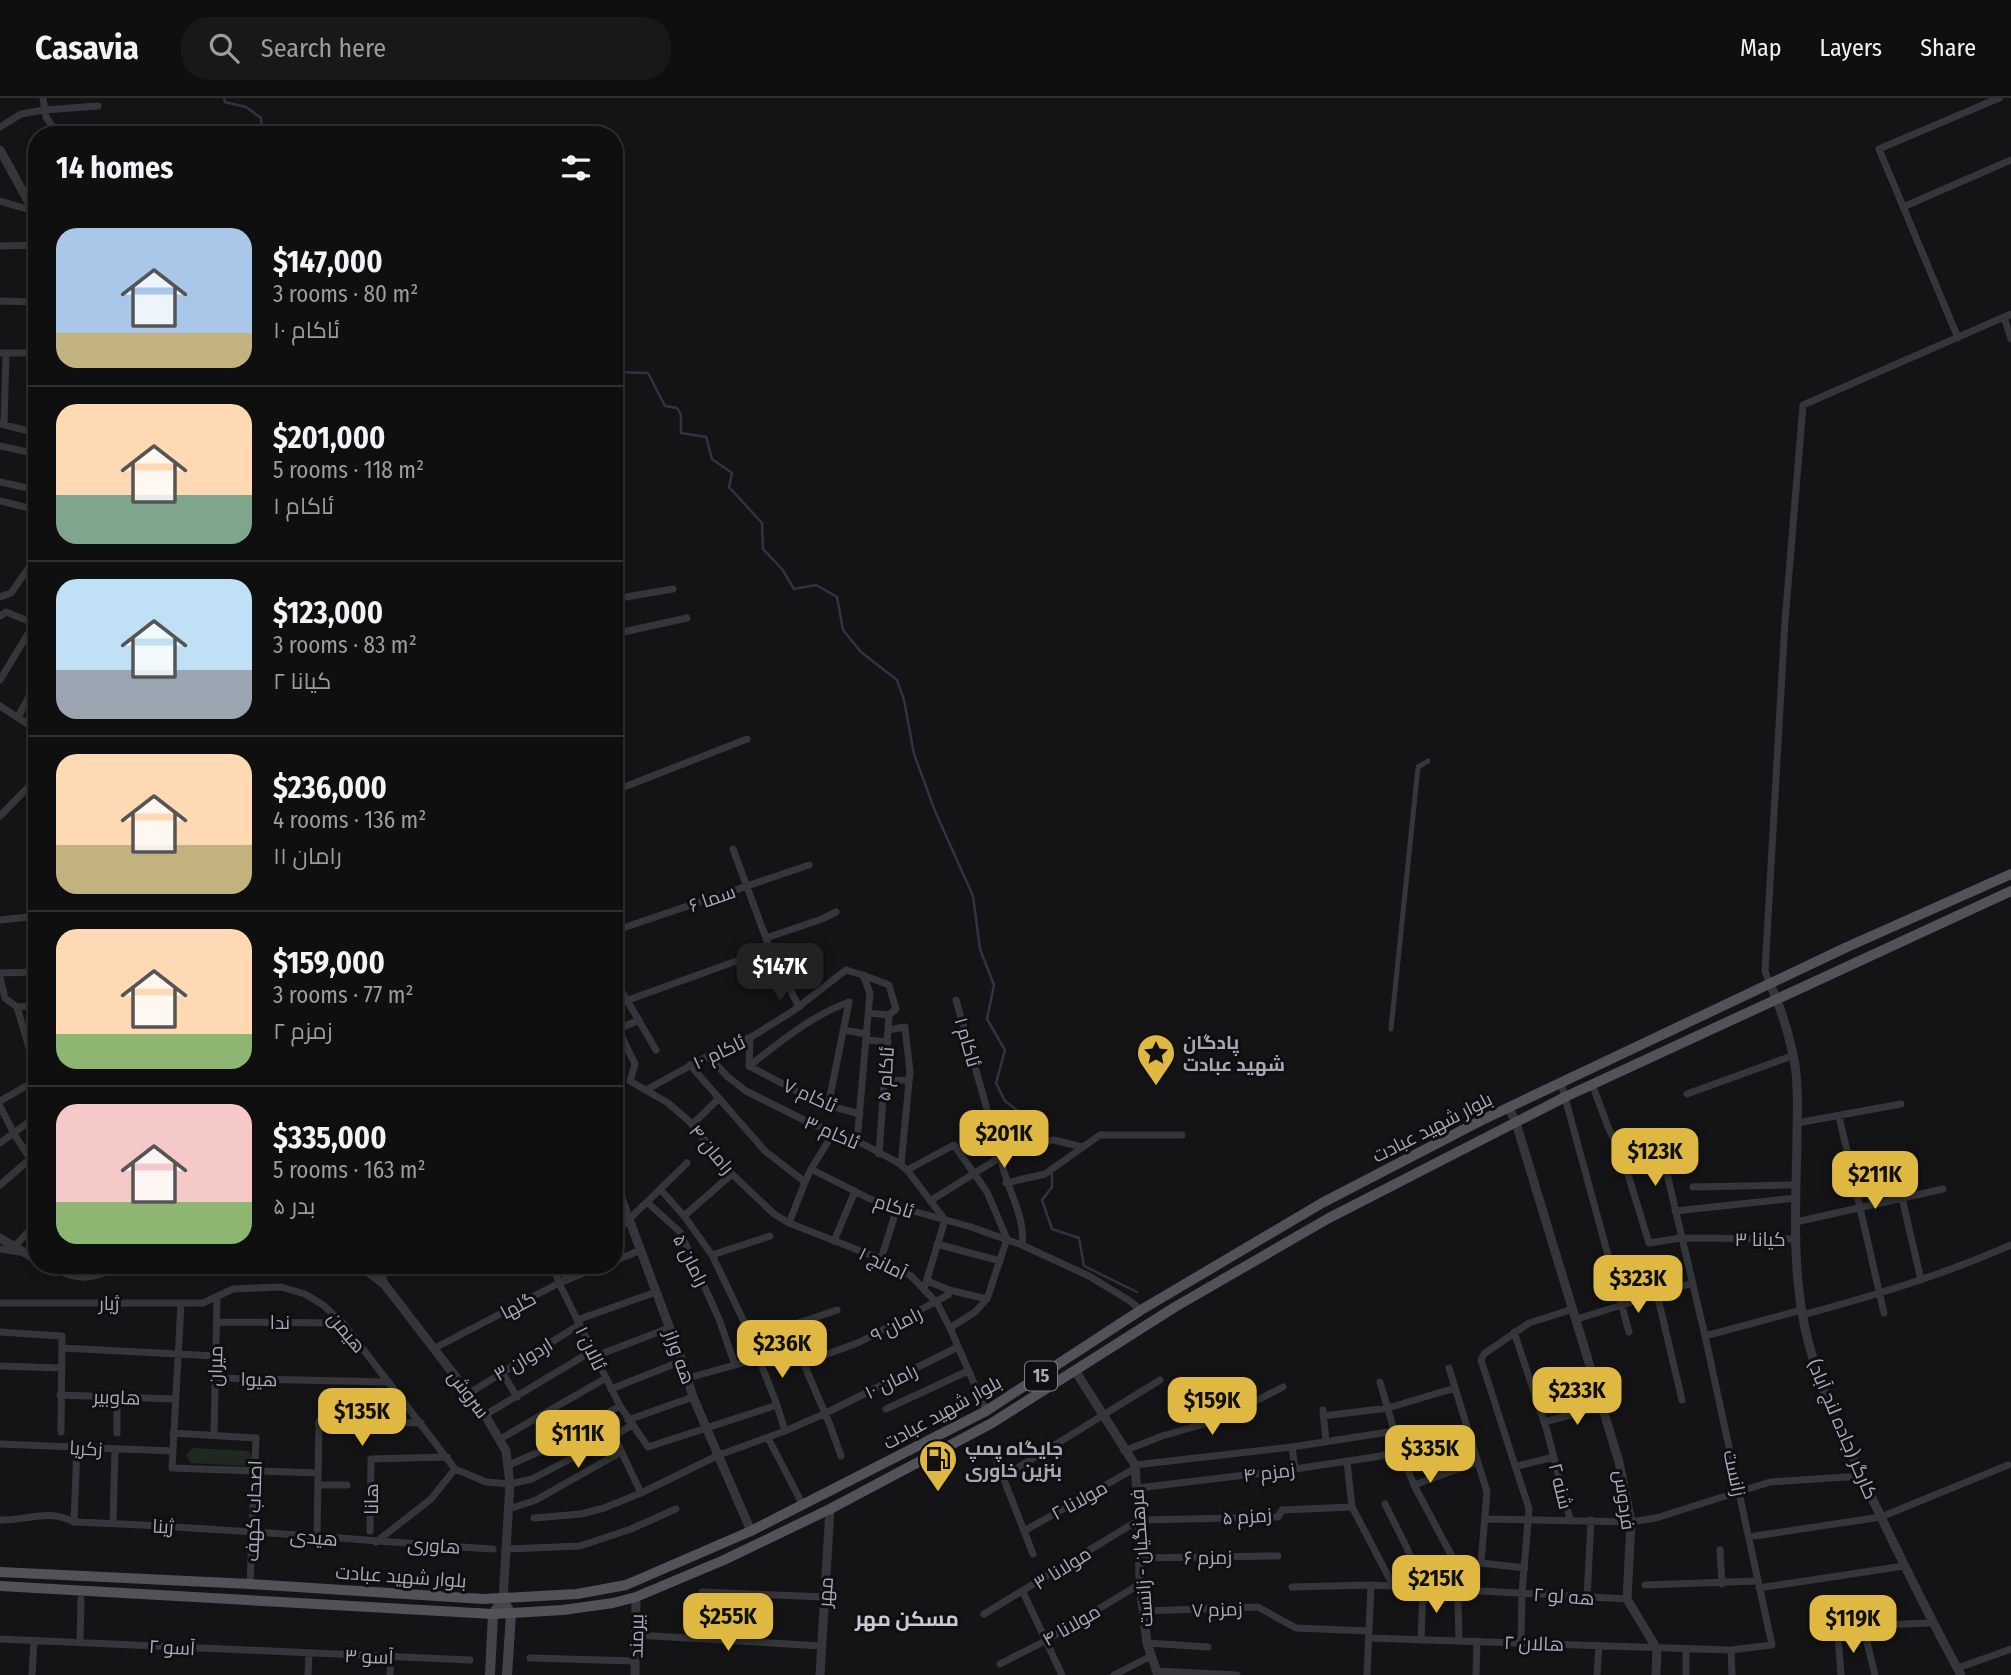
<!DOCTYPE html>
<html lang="en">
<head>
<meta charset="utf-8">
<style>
  body { margin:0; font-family:"Fira Sans Condensed",Cairo,sans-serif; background:#181819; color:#f1f3f6; height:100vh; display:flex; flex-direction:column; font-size:26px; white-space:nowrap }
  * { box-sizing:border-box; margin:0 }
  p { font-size:23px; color:#9b9c9f }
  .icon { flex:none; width:38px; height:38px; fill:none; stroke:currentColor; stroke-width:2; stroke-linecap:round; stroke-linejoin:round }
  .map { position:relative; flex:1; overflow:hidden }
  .sheet { position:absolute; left:28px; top:28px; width:595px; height:1148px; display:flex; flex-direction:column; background:#0f0f10; border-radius:28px; box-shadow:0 4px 10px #0003,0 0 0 2px #2f2f30 }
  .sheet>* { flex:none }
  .price { position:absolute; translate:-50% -60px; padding:0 16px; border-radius:14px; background:#dfb842; color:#111; font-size:23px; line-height:46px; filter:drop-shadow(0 2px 4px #0008) }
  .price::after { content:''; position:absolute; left:50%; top:42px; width:21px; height:16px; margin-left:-10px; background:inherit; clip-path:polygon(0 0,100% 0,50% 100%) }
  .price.current { background:#222; color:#fff }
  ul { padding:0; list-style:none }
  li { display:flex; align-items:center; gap:21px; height:175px; padding:0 28px }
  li+li { border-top:2px solid #2f2f30 }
  li span { display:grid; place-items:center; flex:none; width:196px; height:140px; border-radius:21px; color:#555 }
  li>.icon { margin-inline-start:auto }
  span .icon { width:84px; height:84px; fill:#fffc; stroke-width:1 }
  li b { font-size:30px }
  h2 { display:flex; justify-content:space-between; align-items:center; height:84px; padding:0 28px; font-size:30px }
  header { display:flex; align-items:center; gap:42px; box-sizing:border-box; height:98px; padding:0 35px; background:#0f0f10; border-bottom:2px solid #2f2f30 }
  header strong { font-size:33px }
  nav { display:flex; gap:38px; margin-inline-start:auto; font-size:24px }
  .search { width:490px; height:63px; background:#181819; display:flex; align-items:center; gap:18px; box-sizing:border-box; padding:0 24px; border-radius:28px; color:#9b9c9f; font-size:26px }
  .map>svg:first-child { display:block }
  .green { fill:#212822 }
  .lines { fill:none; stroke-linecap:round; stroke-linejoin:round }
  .stream { stroke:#2f353d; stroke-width:2.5 }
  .pedestrian { stroke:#35363a; stroke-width:5 }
  .minor { stroke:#35363a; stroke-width:7 }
  .tertiary { stroke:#35363a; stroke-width:9 }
  .secondary { stroke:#44454a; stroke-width:10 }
  .primary { stroke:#525359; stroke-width:10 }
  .labels { text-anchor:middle; stroke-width:6; stroke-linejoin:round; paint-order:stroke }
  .shield { fill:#0f0f11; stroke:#797c83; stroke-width:2 }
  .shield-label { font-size:18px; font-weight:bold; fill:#a7aab4 }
  .street-label { font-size:19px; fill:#a7aab4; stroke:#0f0f11 }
  .poi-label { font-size:19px; font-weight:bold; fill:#a7aab4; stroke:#0f0f11; text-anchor:start }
  .neighbourhood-label { font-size:21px; font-weight:bold; fill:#c8c9d1; stroke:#0f0f11 }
</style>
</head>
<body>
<header>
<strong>Casavia</strong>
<div class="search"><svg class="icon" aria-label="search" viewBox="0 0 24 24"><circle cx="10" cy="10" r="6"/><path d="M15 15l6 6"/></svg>Search here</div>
<nav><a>Map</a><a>Layers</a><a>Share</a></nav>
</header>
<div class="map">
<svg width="2011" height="1577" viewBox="0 0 2011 1577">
  <rect width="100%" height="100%" fill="#141416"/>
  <path class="green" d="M193,1350L249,1353L253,1362L247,1368L190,1365L186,1357Z"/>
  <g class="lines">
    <path class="stream" d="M224,0L225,4L246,9L261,20L262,37
      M614,274L648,275L665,308L677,310L681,317V335L706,339L712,361L732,375L729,389L762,425L763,451L782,471L794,491L816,487L837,499L843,532L861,554L897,582L904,602L914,656L935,713L973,798L980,851L994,887L987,921L1005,952L996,985L1005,1003L1035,1026L1044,1039
      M1052,1076V1089L1042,1102L1052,1131L1079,1140L1084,1168L1137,1194"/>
    <path class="pedestrian" d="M1391,931L1418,669L1428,663"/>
    <path class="minor" d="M43,0L46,19L58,37
      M0,29L21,16L44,12L98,8
      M0,103L34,113
      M1903,109L2011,62
      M0,148L37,147
      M0,203L37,204
      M2004,219L2011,241
      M1958,240L1879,51L1999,0
      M0,255H37
      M0,326L37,335
      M4,327L6,255
      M0,348L37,356
      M0,384L37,392
      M0,403L37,412
      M26,474L37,481
      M0,499L11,495L37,458
      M614,501L673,491
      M0,518L6,514L36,526
      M614,536L687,520
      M0,582L37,521
      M0,608L37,632
      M18,619L37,584
      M614,693L747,641
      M0,718L37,680
      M733,751L770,851L799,909
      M0,822L37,818
      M614,833L809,767
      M766,840L822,821L836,814
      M0,875L37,874
      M863,877L889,887L896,911L889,917
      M0,879L5,900L17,909L37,977
      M614,880L656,952
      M1770,886L1765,873L1785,523L1803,307L2011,216
      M628,902L770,851
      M956,902L1000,1057C1004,1086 1027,1120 1022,1147
      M17,909L37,908
      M869,915L889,917L879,1056
      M618,931L635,966L630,983L668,1005L689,1023L732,1076L774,1116L789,1125L881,1161L911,1178L937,1205L950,1230L986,1313
      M843,932L867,936
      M888,932L905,929L910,974L901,1067
      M614,933L639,922
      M750,940L749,968L819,1005L860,1016
      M866,942L888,944
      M708,958L728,979L746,993L810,1025L857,1043L897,1064L907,1072L945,1122L924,1191
      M690,967L765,1053L805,1084L811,1071L870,1101L971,1129L1022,1147L1089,1178L1130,1203L1141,1212
      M749,968C779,945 812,917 849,904
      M884,983L908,982
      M1561,985L1629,1234
      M1592,986L1608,1029L1623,1060L1649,1145L1681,1140L1797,1141
      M646,992L708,958L753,938L793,913L846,872L863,877L870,895L857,1043
      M1687,996L1792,958
      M0,1003L37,982
      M0,1008L14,1036L37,1071
      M828,1008L849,904
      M1839,1018L1884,1215
      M1797,1025L1901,1006
      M692,1027L719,1000
      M1657,1033L1705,1238L1772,1547L1731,1552L1732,1577
      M0,1045L37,1018
      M811,1071L834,1034
      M907,1072L954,1047L987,1094L1007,1141L987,1201L975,1214L950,1230
      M1006,1085L1045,1076L1100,1037H1182
      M0,1087L37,1055
      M1693,1089L1790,1087
      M661,1092L684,1118L732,1076
      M1902,1100L1921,1182
      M930,1103L1020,1047L1054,1042L1082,1049
      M648,1105L680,1134L719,1221L735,1267
      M1675,1113L1796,1100
      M684,1118L712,1157L747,1230L777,1307L785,1333
      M1796,1124L1943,1091
      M789,1125L805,1084
      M614,1136L687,1065
      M834,1143L855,1093
      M937,1146L1000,1163
      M14,1149L37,1125
      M0,1151L20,1154
      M712,1157L770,1138
      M881,1161L897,1110
      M614,1163L641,1152
      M553,1167L559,1185L620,1308L648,1349L777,1307
      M565,1180L579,1167
      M928,1183L949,1192L987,1201
      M1657,1196L1682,1302
      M0,1205H203L233,1191L281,1189L305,1196L323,1207L343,1225L455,1371L486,1384L510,1386L532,1381L614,1338L632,1327
      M181,1205L172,1370L318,1375
      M1802,1217C1874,1198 1943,1177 2011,1147
      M1577,1221L1692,1185
      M577,1222L656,1194
      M217,1224L343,1225
      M788,1229L830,1327L841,1358
      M0,1234L62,1238L61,1334
      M1514,1234L1547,1333L1570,1421
      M1705,1238L1802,1212
      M751,1241L837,1212
      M62,1250L216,1258
      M435,1250L559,1185L604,1167
      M596,1258L669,1230
      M803,1265L860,1244L948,1197
      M0,1268L61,1270
      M1449,1270L1487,1394L1481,1465
      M502,1274L517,1299
      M215,1280L386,1284
      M688,1280L760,1260
      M1380,1284L1400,1353L1414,1387L1457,1468L1459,1542
      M611,1291L682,1263
      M468,1296L579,1227
      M60,1297L174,1301
      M117,1299V1335
      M886,1311L968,1273
      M1323,1312L1326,1343
      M485,1317L592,1253
      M1323,1318L1388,1310L1455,1290
      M628,1322L693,1299
      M1544,1324L1604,1308
      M173,1335L256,1340L250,1486
      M214,1337L217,1199
      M614,1338L641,1395
      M768,1340L803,1407
      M500,1341L606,1280
      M0,1346L172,1353
      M1292,1349L1295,1371
      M992,1351L1033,1456
      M1124,1353L1162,1338L1218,1322L1283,1289
      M1347,1364L1352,1409L1394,1489
      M509,1367L555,1347L587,1326L620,1308
      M1135,1367L1292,1349L1395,1333
      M1517,1368L1554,1359
      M1003,1379L1160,1282
      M318,1387H347
      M1414,1387L1477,1364
      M1138,1390L1295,1371L1381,1358L1467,1330
      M1385,1406L1407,1450L1423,1491L1421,1542
      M509,1411L536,1402L621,1354
      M534,1420L581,1416L604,1410L641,1395L719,1357L785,1333L824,1316L958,1249
      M1485,1421L1631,1424L1656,1420L1770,1384L1861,1378
      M0,1422C28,1423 47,1410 74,1424C214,1429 353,1442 493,1451
      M74,1424L77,1349
      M113,1425L115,1351
      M370,1433L371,1361L447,1359
      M1024,1433L1134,1371
      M1755,1438L1881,1419L2008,1367
      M317,1440L319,1323L421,1325
      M376,1444L431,1401L455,1371
      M505,1451L580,1448L631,1431L676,1411
      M1720,1452L1722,1486
      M1138,1460L1278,1458
      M1457,1468L1481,1465L1525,1470
      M1645,1487L1757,1483
      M1292,1489L1371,1487L1627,1501
      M1759,1490L1904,1468
      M1023,1494L1062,1577
      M1587,1500L1591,1422
      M1143,1513L1258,1509L1296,1530L1369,1533
      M984,1516L1139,1422L1278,1419L1282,1412L1352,1409
      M1863,1528L1875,1577
      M636,1537L822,1548
      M698,1539L702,1494L825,1499
      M1369,1540L1731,1552
      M0,1541L470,1562
      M1521,1544L1522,1495L1529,1411L1481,1262L1484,1256L1529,1225L1573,1211
      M80,1545L81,1501
      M1147,1545L1208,1549
      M1686,1552V1577
      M530,1560L635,1563
      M1000,1566L1045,1543L1140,1486
      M1958,1570L2011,1551
      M1156,1573L1237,1577
      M32,1577L34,1543
      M308,1577L309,1555
      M390,1577L391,1559
      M1114,1577L1151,1558
      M1367,1577L1371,1487
      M1476,1577L1477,1543
      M1597,1577L1599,1547
      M1841,1577L1838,1538L1847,1528L1932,1525"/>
    <path class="tertiary" d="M0,52L37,119
      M1770,886C1781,910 1790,940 1795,967C1799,991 1797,1016 1797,1041C1796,1100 1792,1161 1803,1220C1816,1289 1850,1354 1880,1417C1906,1471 1932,1524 1961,1577
      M1509,1010L1516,1025L1619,1364L1631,1424L1627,1501L1657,1551L1656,1577
      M614,1081L682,1263L693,1299L751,1433
      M0,1140L37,1162
      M48,1167C82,1184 89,1180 122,1167
      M354,1167L368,1174L385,1187L485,1317L506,1353L510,1386L503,1501
      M377,1167L384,1185
      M1076,1274L1135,1367L1139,1422L1140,1486L1147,1545L1158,1577
      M635,1577L636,1499
      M820,1577L830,1411"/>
    <path class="secondary" d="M490,1577L493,1516L503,1501L511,1516L507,1577"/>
    <path class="primary" d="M0,1474L250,1486L483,1501L577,1496L626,1487L751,1433L986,1313L1141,1212L1322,1105L1480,1023L1847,849L2011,776
      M0,1488L493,1516L563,1512L613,1505L636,1499L724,1462L830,1411L992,1325L1175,1209L1329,1120L1565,999L2011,793"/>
  </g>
  <defs>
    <symbol id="sight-pin" viewBox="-11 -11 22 30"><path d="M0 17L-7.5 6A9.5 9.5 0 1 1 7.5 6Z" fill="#dfb842" stroke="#0f0f11"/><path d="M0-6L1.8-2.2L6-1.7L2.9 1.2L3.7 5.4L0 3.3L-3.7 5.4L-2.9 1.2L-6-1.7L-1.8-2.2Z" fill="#111"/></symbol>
    <symbol id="fuel-pin" viewBox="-11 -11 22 30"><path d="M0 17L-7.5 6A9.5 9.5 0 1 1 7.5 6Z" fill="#dfb842" stroke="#0f0f11"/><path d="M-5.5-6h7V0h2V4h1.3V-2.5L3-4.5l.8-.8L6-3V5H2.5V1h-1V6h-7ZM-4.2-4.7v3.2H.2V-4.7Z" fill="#111"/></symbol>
  </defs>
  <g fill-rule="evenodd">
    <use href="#sight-pin" x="1134" y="933" width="44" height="60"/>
    <use href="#fuel-pin" x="916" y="1339" width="44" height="60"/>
  </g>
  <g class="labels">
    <rect class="shield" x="1025" y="1263.5" width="32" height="29" rx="5"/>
    <g class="shield-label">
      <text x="1041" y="1284">15</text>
    </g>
    <g class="street-label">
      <text transform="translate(712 800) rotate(-19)" y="7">سما ۶</text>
      <text transform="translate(968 944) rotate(74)" y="7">ئاکام ۱</text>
      <text transform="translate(719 954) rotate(-25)" y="7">ئاکام ۱۰</text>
      <text transform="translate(885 976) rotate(-86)" y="7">ئاکام ۵</text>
      <text transform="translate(810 997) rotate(24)" y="7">ئاکام ۷</text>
      <text transform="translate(1432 1029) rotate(-27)" y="7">بلوار شهید عبادت</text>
      <text transform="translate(832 1034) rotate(23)" y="7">ئاکام ۳</text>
      <text transform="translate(712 1051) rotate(50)" y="7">رامان ۴</text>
      <text transform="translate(894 1108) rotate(17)" y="7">ئاکام</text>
      <text x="1760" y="1148">کیانا ۳</text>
      <text transform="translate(691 1162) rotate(63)" y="7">رامان ۵</text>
      <text transform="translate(883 1165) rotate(26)" y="7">آمانج ۱</text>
      <text x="109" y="1212">ژیار</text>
      <text transform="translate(518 1207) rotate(-28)" y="7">گلها</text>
      <text x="280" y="1231">ندا</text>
      <text transform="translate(896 1226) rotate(-27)" y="7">رامان ۹</text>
      <text transform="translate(347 1234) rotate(50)" y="7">هیمن</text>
      <text transform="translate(591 1250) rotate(64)" y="7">ئالان ۱</text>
      <text transform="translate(680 1259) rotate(70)" y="7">هه وراز</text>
      <text transform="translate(523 1261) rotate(-31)" y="7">اردوان ۳</text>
      <text transform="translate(215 1268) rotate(-89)" y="7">میران</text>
      <text transform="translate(259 1281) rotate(1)" y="7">هیوا</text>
      <text transform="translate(891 1283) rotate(-26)" y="7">رامان ۱۰</text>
      <text transform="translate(469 1296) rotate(53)" y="7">سروش</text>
      <text transform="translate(117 1299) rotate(2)" y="7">هاوبیر</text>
      <text transform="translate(942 1314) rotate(-29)" y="7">بلوار شهید عبادت</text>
      <text transform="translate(1843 1331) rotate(67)" y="7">کارگر (جاده لنج آباد)</text>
      <text transform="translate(86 1350) rotate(3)" y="7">زکریا</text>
      <text transform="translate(1269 1374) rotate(-7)" y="7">زمزم ۴</text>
      <text transform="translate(1735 1375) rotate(78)" y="7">زانست</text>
      <text transform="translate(1561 1388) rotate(76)" y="7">شنه ۲</text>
      <text transform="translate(371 1401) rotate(-90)" y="7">هانا</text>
      <text transform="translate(1079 1402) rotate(-29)" y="7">مولانا ۲</text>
      <text transform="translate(1625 1402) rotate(82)" y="7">فردوس</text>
      <text transform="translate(253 1413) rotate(-88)" y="7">اصحاب کهف</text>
      <text transform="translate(1247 1418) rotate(-4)" y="7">زمزم ۵</text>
      <text transform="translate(163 1428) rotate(3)" y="7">ژینا</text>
      <text transform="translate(314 1439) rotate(5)" y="7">هیدی</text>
      <text transform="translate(434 1447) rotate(4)" y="7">هاوری</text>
      <text transform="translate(1208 1459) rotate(-1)" y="7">زمزم ۶</text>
      <text transform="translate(1141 1460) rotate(-94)" y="7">فرهنگیان - زانست</text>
      <text transform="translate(1062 1470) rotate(-32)" y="7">مولانا ۳</text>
      <text transform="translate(401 1478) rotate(4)" y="7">بلوار شهید عبادت</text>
      <text transform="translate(825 1494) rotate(-86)" y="7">مهر</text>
      <text transform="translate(1564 1498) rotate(4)" y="7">هه لو ۲</text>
      <text transform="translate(1217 1511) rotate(-2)" y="7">زمزم ۷</text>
      <text transform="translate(1071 1527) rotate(-30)" y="7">مولانا ۴</text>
      <text transform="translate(636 1538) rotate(-89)" y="7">بیرمند</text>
      <text transform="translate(1534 1545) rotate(2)" y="7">هالان ۲</text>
      <text transform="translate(172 1549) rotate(3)" y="7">آسو ۲</text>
      <text transform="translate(369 1558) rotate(2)" y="7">آسو ۳</text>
    </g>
    <g class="poi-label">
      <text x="1183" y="951">پادگان<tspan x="1183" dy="22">شهید عبادت</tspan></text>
      <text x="965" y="1357">جایگاه پمپ<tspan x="965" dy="22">بنزین خاوری</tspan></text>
    </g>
    <g class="neighbourhood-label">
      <text x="907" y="1528">مسکن مهر</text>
    </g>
  </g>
</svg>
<b class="price current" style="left:780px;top:905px">$147K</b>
<b class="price" style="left:1004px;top:1072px">$201K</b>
<b class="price" style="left:1655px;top:1090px">$123K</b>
<b class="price" style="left:1875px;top:1113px">$211K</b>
<b class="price" style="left:1638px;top:1217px">$323K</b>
<b class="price" style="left:782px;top:1282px">$236K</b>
<b class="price" style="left:1577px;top:1329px">$233K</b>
<b class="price" style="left:1212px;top:1339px">$159K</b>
<b class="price" style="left:362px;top:1350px">$135K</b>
<b class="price" style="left:578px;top:1372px">$111K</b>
<b class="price" style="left:1430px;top:1387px">$335K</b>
<b class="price" style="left:1436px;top:1517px">$215K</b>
<b class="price" style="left:728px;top:1555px">$255K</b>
<b class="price" style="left:1853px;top:1557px">$119K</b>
<section class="sheet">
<h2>14 homes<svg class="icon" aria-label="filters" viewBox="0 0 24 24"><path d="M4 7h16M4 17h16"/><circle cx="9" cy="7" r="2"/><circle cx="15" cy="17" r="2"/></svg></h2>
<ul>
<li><span style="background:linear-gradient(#a9c7e8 75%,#c2b280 0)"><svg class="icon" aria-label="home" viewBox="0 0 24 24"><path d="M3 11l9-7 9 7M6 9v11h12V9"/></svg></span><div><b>$147,000</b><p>3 rooms · 80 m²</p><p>ئاکام ۱۰</p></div></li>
<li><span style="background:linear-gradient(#ffd9b3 65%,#7fa58c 0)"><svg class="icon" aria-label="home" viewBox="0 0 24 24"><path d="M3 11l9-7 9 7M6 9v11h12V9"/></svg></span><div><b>$201,000</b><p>5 rooms · 118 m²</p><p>ئاکام ۱</p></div></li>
<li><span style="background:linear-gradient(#bfe0f5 65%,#9aa5b1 0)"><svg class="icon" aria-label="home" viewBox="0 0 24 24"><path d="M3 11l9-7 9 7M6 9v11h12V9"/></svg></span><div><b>$123,000</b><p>3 rooms · 83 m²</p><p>کیانا ۲</p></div></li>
<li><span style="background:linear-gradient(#ffd9b3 65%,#c2b280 0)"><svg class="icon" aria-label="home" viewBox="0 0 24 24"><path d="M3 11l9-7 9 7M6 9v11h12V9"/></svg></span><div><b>$236,000</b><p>4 rooms · 136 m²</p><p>رامان ۱۱</p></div></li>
<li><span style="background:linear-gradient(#ffd9b3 75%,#8fb573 0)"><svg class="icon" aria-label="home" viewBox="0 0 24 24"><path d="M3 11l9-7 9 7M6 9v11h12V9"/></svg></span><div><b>$159,000</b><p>3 rooms · 77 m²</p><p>زمزم ۲</p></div></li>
<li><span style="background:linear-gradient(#f6c9c9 70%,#8fb573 0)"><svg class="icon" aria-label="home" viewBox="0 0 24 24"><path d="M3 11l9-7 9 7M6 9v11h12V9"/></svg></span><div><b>$335,000</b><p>5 rooms · 163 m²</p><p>بدر ۵</p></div></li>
</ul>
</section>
</div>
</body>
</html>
